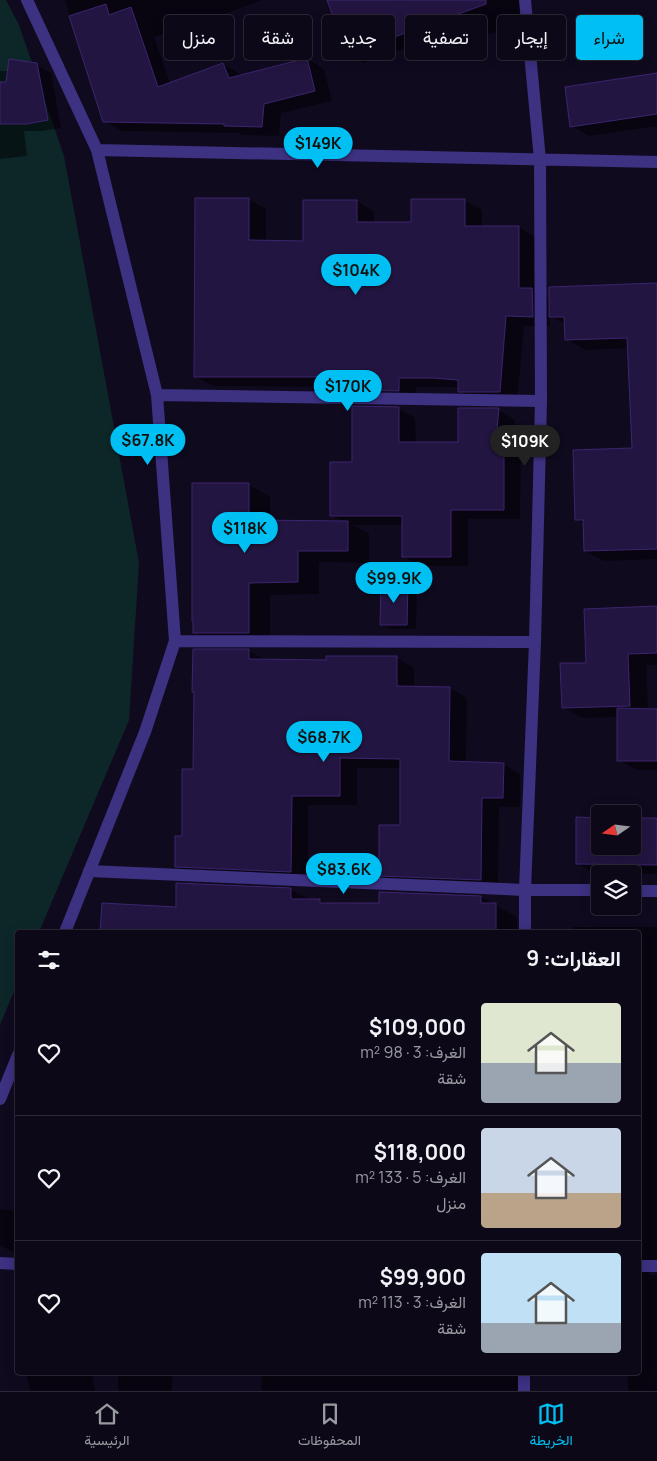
<!DOCTYPE html>
<html lang="ar">
<head>
<meta charset="utf-8">
<style>
  body { margin:0; font-family:Manrope,Vazirmatn,sans-serif; background:#151120; color:#f1f3f6; direction:rtl; height:100vh; display:flex; flex-direction:column; font-size:19px; white-space:nowrap }
  * { box-sizing:border-box; margin:0 }
  p { font-size:16px; color:#9a9aa1 }
  .icon { flex:none; width:28px; height:28px; fill:none; stroke:currentColor; stroke-width:2; stroke-linecap:round; stroke-linejoin:round }
  .map { position:relative; flex:1; overflow:hidden; direction:ltr }
  .sheet { position:absolute; left:15px; top:930px; width:626px; height:445px; display:flex; flex-direction:column; background:#0c0817; border-radius:5px; box-shadow:0 2px 12px #0003,0 0 0 1px #2c2936; direction:rtl }
  .sheet>* { flex:none }
  .hud { position:absolute; left:15px; top:15px; width:628px; height:45px; direction:rtl; display:flex; gap:10px }
  .needle { width:32px; rotate:256deg }
  .controls { position:absolute; left:591px; top:805px; display:grid; gap:10px }
  .controls a { display:grid; place-items:center; width:50px; height:50px; border-radius:5px; background:#0c0817; box-shadow:0 2px 12px #0003,0 0 0 1px #2c2936; font-size:25px }
  .price { position:absolute; translate:-50% -42px; padding:0 11px; border-radius:18px; background:#00c0f3; color:#111; font-size:16px; line-height:32px; filter:drop-shadow(0 1px 2px #0008) }
  .price::after { content:''; position:absolute; left:50%; top:30px; width:15px; height:11px; margin-left:-8px; background:inherit; clip-path:polygon(0 0,100% 0,50% 100%) }
  .price.selected { background:#222; color:#fff }
  ul { padding:0; list-style:none }
  li { display:flex; align-items:center; gap:15px; height:125px; padding:0 20px }
  li+li { border-top:1px solid #2c2936 }
  li span { display:grid; place-items:center; flex:none; width:140px; height:100px; border-radius:5px; color:#555 }
  li>.icon { margin-inline-start:auto }
  span .icon { width:60px; height:60px; fill:#fffc; stroke-width:1 }
  li b { font-size:21px }
  h2 { display:flex; justify-content:space-between; align-items:center; height:60px; padding:0 20px; font-size:21px }
  .pill { padding:0 18px; border-radius:5px; background:#0c0817; box-shadow:0 2px 12px #0003,0 0 0 1px #2c2936; font-size:18px; line-height:45px }
  .pill.selected { background:#00c0f3; color:#111 }
  .tab-bar { display:flex; justify-content:space-around; align-items:center; height:70px; border-top:1px solid #2c2936; background:#0c0817; font-size:14px; color:#9a9aa1 }
  .tab-bar a { display:grid; justify-items:center; gap:2px }
  .tab-bar .selected { color:#00c0f3 }
  .map>svg:first-child { display:block }
  .green { fill:#0d2729 }
  .shadow { fill:#0007 }
  .building { fill:#231541; stroke:#3c256f }
  .lines { fill:none; stroke-linecap:round; stroke-linejoin:round }
  .minor { stroke:#3d3182; stroke-width:12 }
</style>
</head>
<body>
<div class="map">
<svg width="657" height="1391" viewBox="0 0 657 1391">
  <rect width="100%" height="100%" fill="#100a1f"/>
  <path class="green" d="M0,0H6L19,25L64,156L139,563L129,720L39,932H18L17,984L0,1025Z"/>
  <path class="shadow" d="M65,0H263L205,21L154,37L170,83L223,64L240,74L241,76L307,59L324,69L332,101L281,113L279,136L242,135L239,133L122,131L104,121Z
    M329,0H520L526,26L489,34L472,24L364,63L348,53Z
    M37,65L51,73L61,128L42,131H24L27,156L0,159V71H9Z
    M657,74V126L589,136L572,126Z
    M248,199L266,209V242H304L357,201L374,212V223H412L464,200L482,210V227H519L536,238V291L550,299L657,285V559L604,561L585,551L584,524L576,519L633,449L629,348L585,350L566,339V325L550,316V326H524L517,402L477,401L460,391V388L450,387H416V400L371,399L353,389V387L213,386L195,376Z
    M398,408L415,418L416,443H459L498,410L515,420L514,436L521,440L520,519H468V566H420L403,556V525H353L369,534V563L319,562V594L270,595V645L215,644L194,632L249,485L270,497V522H343L331,515L353,463Z
    M408,585L417,590L416,629H390L381,624Z
    M657,608V665H646L648,710H657V770H636L619,760L618,717L582,718L563,707L587,664Z
    M249,651L266,660L328,661L397,658L414,668V688H450L467,698L466,763L503,764L520,774V807H499L498,889L398,885L380,875L401,826V768H357V805H308V881L194,876L177,866L194,770L195,693L193,692Z
    M600,819V846H632L657,819V874H594L577,863Z
    M290,889L310,900H320L327,904L380,905L481,897L517,917V932H102L103,904L177,908Z
    M573,927H657V1268H653L649,1272V1275H657V1391H628L627,1372H639V932H573Z
    M0,1209L18,1211V1253H14L0,1245Z
    M29,1372H92L95,1391H30L26,1373Z
    M118,1372H173L172,1391H118Z
    M262,1372H517L518,1391H261Z"/>
  <path class="building" d="M327,0H486V4L347,54Z
    M106,4L109,15L131,7L158,87L223,63L229,78L307,58L315,91L264,104L262,127L224,126V124L103,122L69,16Z
    M9,59L37,63L48,120L27,124H0V82H6Z
    M657,73V114L570,127L565,87Z
    M195,198H249V240L303,241V200H357V222H411V199H465V226H519V288H532L533,317L506,316L500,392H458V380L432,378H399V391L352,390V377H194Z
    M657,283V549L584,551L583,520H575L573,450L632,448L627,338L565,340L564,317H549V287Z
    M352,406L399,407V442H458V408H499L497,429H504V510H451V557H402V516H330V462H352Z
    M192,483H249V520L348,521V551H298V582L249,583V633H193V621H192Z
    M381,583L408,584L407,625H380Z
    M657,606V653L628,654L630,706L562,708L560,663H586L584,609Z
    M193,649H249V659L326,660V656H397V686L450,687L449,761L504,763L503,798H482L481,880L379,876V825H400V759L340,758V796H292L291,872L175,867V836H182V769H193L194,692H192Z
    M617,708L657,709V761H617Z
    M576,817L600,818V846H632V818H657V865L576,864Z
    M176,883L291,888V899H320V903H379V892L481,896V903H496V932H100L102,903L176,907Z"/>
  <g class="lines">
    <path class="minor" d="M27,0L97,150L157,395L175,641L145,732L65,932
      M525,0L540,160L541,401L535,642L525,890V932
      M97,150L657,162
      M157,395L541,401
      M175,641L535,642
      M89,871L525,890H600
      M632,891H657
      M0,1099L18,1055
      M0,1263L18,1264
      M639,1266H657
      M524,1391V1372"/>
  </g>
</svg>
<div class="controls">
<a><svg class="needle" viewBox="-14 -14 28 28"><path d="M0-13l5 13h-10z" fill="#e53935"/><path d="M0 13l5-13h-10z" fill="#9a9aa1"/></svg></a>
<a><svg class="icon" aria-label="layers" viewBox="0 0 24 24"><path d="M12 4l9 5-9 5-9-5zM3 14l9 5 9-5"/></svg></a>
</div>
<b class="price" style="left:318px;top:169px">$149K</b>
<b class="price" style="left:356px;top:296px">$104K</b>
<b class="price" style="left:348px;top:412px">$170K</b>
<b class="price" style="left:148px;top:466px">$67.8K</b>
<b class="price selected" style="left:525px;top:467px">$109K</b>
<b class="price" style="left:245px;top:554px">$118K</b>
<b class="price" style="left:394px;top:604px">$99.9K</b>
<b class="price" style="left:324px;top:763px">$68.7K</b>
<b class="price" style="left:344px;top:895px">$83.6K</b>
<div class="hud">
<a class="pill selected">شراء</a>
<a class="pill">إيجار</a>
<a class="pill">تصفية</a>
<a class="pill">جديد</a>
<a class="pill">شقة</a>
<a class="pill">منزل</a>
</div>
<section class="sheet">
<h2>العقارات: 9<svg class="icon" aria-label="filters" viewBox="0 0 24 24"><path d="M4 7h16M4 17h16"/><circle cx="9" cy="7" r="2"/><circle cx="15" cy="17" r="2"/></svg></h2>
<ul>
<li><span style="background:linear-gradient(#dfe7d0 60%,#9aa5b1 0)"><svg class="icon" aria-label="home" viewBox="0 0 24 24"><path d="M3 11l9-7 9 7M6 9v11h12V9"/></svg></span><div><b>$109,000</b><p>الغرف: 3 · 98 m²</p><p>شقة</p></div><svg class="icon" aria-label="heart" viewBox="0 0 24 24"><path d="M12 20l-8-8c-3-5 5-10 8-4 3-6 11-1 8 4z"/></svg></li>
<li><span style="background:linear-gradient(#c9d6e8 65%,#b9a48a 0)"><svg class="icon" aria-label="home" viewBox="0 0 24 24"><path d="M3 11l9-7 9 7M6 9v11h12V9"/></svg></span><div><b>$118,000</b><p>الغرف: 5 · 133 m²</p><p>منزل</p></div><svg class="icon" aria-label="heart" viewBox="0 0 24 24"><path d="M12 20l-8-8c-3-5 5-10 8-4 3-6 11-1 8 4z"/></svg></li>
<li><span style="background:linear-gradient(#bfe0f5 70%,#9aa5b1 0)"><svg class="icon" aria-label="home" viewBox="0 0 24 24"><path d="M3 11l9-7 9 7M6 9v11h12V9"/></svg></span><div><b>$99,900</b><p>الغرف: 3 · 113 m²</p><p>شقة</p></div><svg class="icon" aria-label="heart" viewBox="0 0 24 24"><path d="M12 20l-8-8c-3-5 5-10 8-4 3-6 11-1 8 4z"/></svg></li>
</ul>
</section>
</div>
<nav class="tab-bar">
<a class="selected"><svg class="icon" aria-label="map" viewBox="0 0 24 24"><path d="M3 6l6-2 6 2 6-2v14l-6 2-6-2-6 2zM9 4v14M15 6v14"/></svg>الخريطة</a>
<a><svg class="icon" aria-label="saved" viewBox="0 0 24 24"><path d="M7 4h10v16l-5-4-5 4z"/></svg>المحفوظات</a>
<a><svg class="icon" aria-label="home" viewBox="0 0 24 24"><path d="M3 11l9-7 9 7M6 9v11h12V9"/></svg>الرئيسية</a>
</nav>
</body>
</html>
